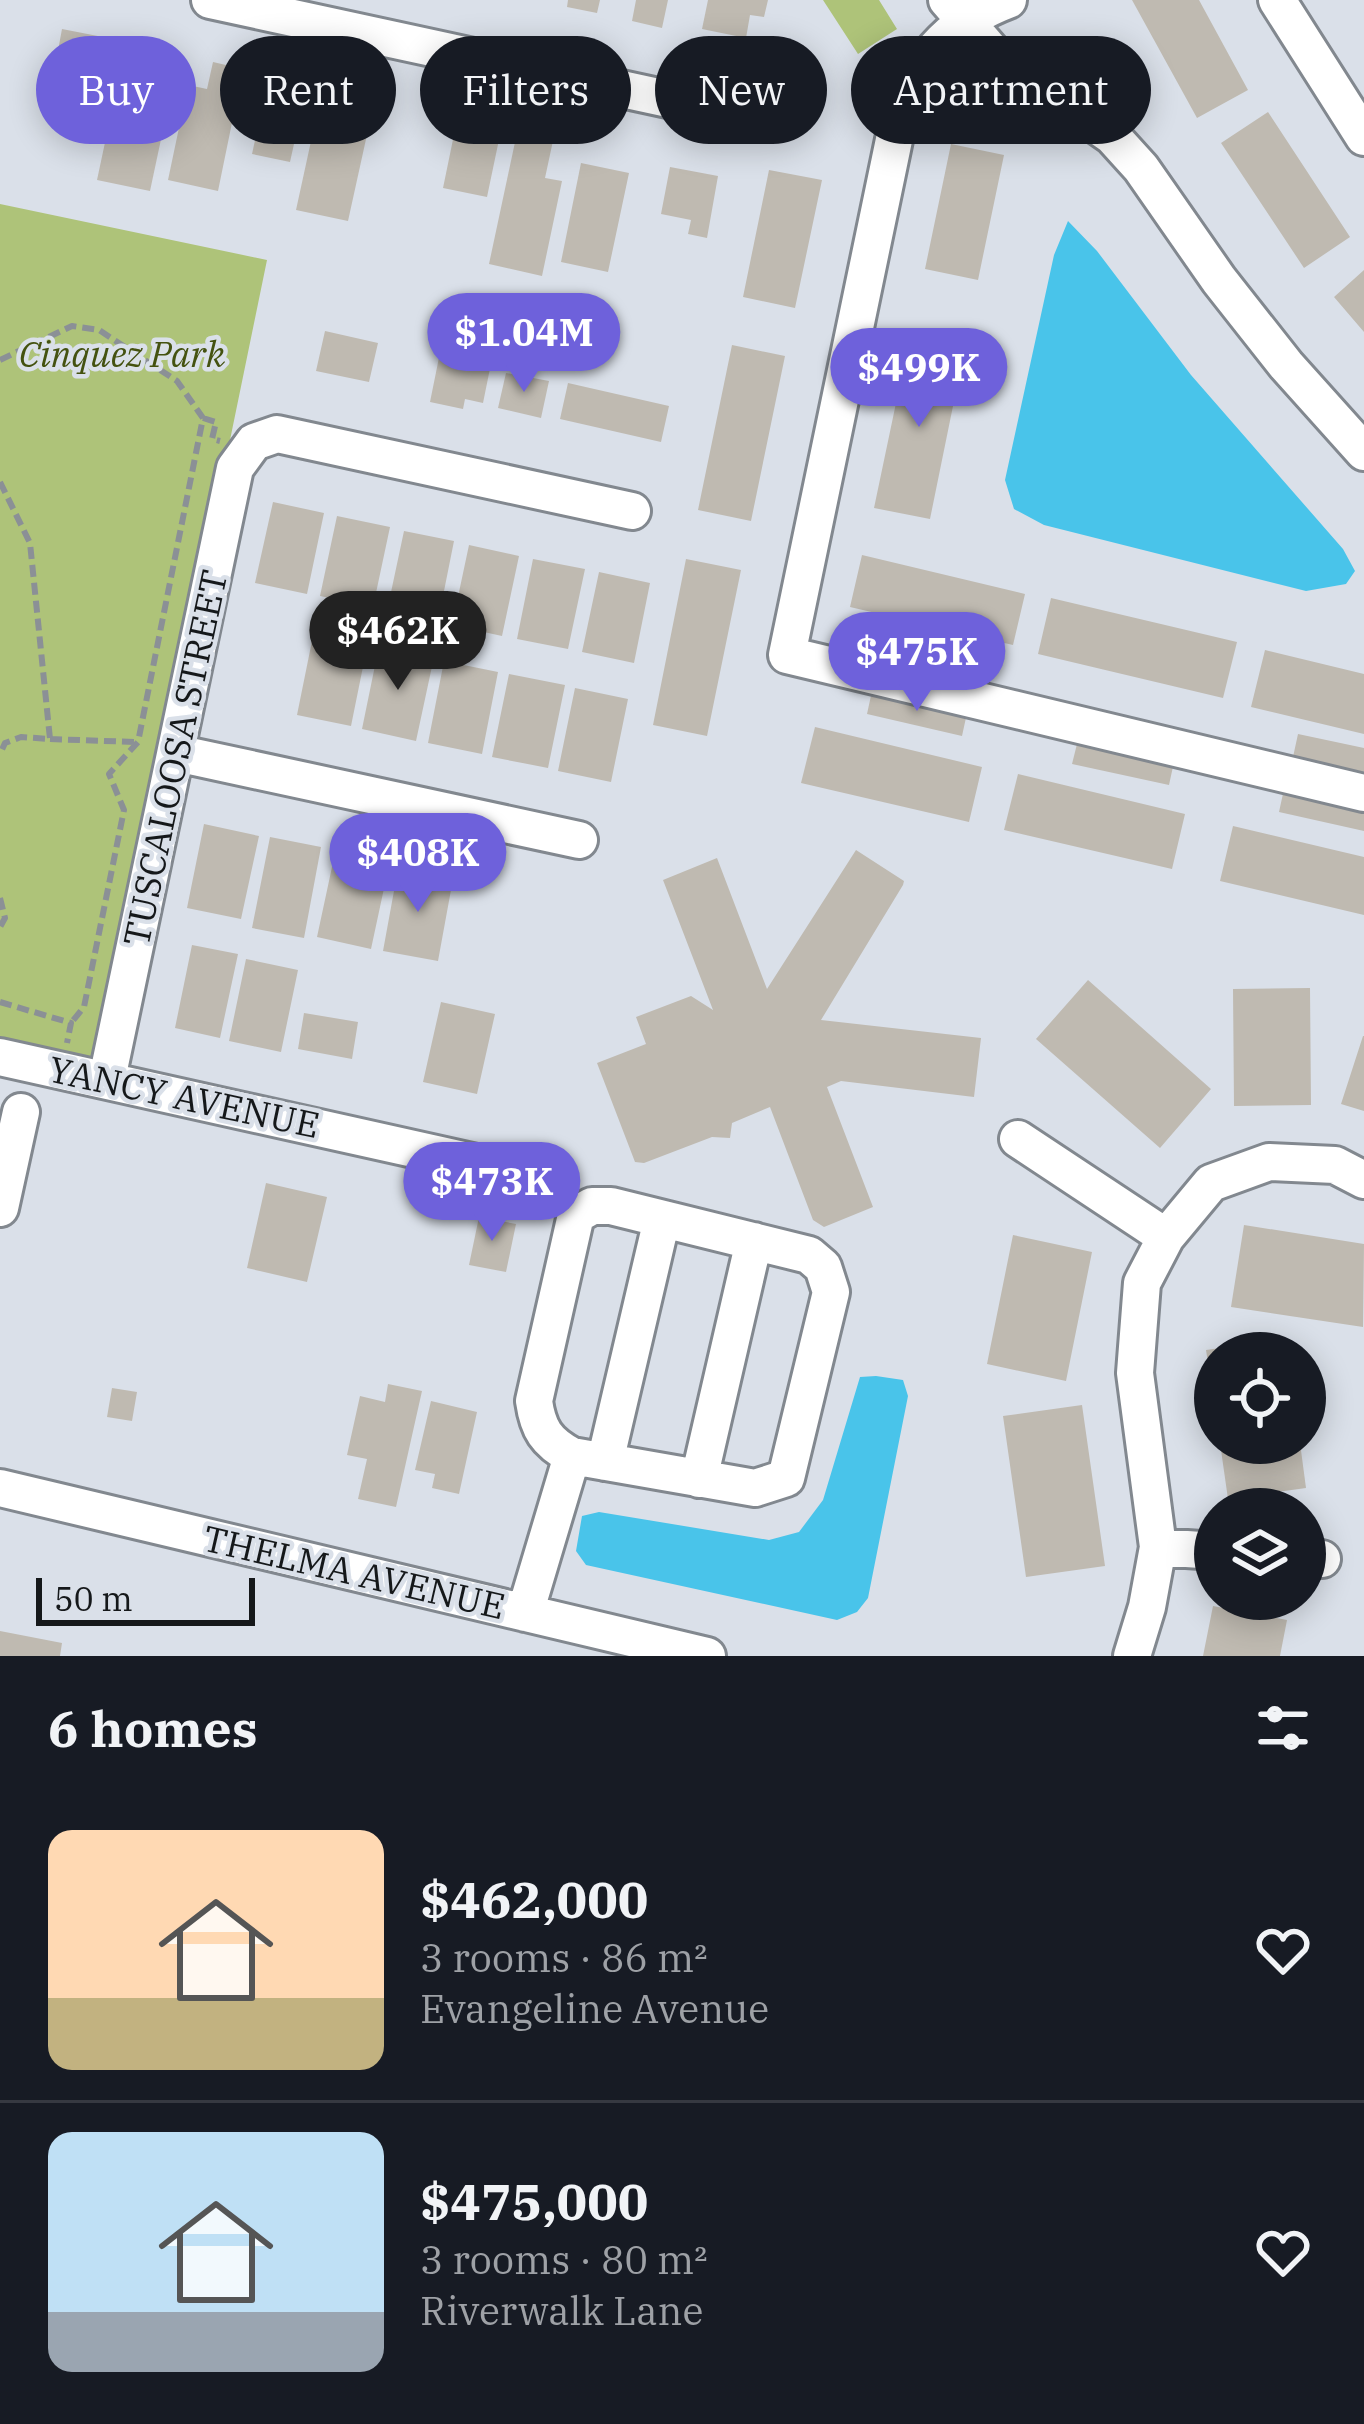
<!DOCTYPE html>
<html lang="en">
<head>
<meta charset="utf-8">
<style>
  body { margin:0; font-family:"IBM Plex Serif",serif; background:#242831; color:#f1f3f6; height:100vh; display:flex; flex-direction:column; font-size:45px; white-space:nowrap }
  * { box-sizing:border-box; margin:0 }
  p { font-size:39px; color:#9ea1a6 }
  .icon { flex:none; width:66px; height:66px; fill:none; stroke:currentColor; stroke-width:2; stroke-linecap:round; stroke-linejoin:round }
  .map { position:relative; height:1656px; overflow:hidden }
  .drawer { display:flex; flex-direction:column; background:#171b24; flex:1 }
  .drawer>* { flex:none }
  .hud { position:absolute; left:36px; top:36px; width:1293px; height:108px; display:flex; gap:24px }
  .controls { position:absolute; left:1194px; top:1332px; display:grid; gap:24px }
  .controls a { display:grid; place-items:center; width:132px; height:132px; border-radius:50%; background:#171b24; box-shadow:0 6px 30px #0003; font-size:60px }
  .scale { position:absolute; left:36px; bottom:30px; width:219px; box-sizing:border-box; padding-left:12px; border:6px solid #15181a; border-top:0; font-size:33px; line-height:42px; white-space:nowrap; color:#15181a; -webkit-text-stroke:9px #dae0e9; paint-order:stroke }
  .price { position:absolute; translate:-50% -102px; padding:0 27px; border-radius:42px; background:#6e61db; color:#fff; font-size:39px; line-height:78px; filter:drop-shadow(0 3px 6px #0008) }
  .price::after { content:''; position:absolute; left:50%; top:72px; width:36px; height:27px; margin-left:-18px; background:inherit; clip-path:polygon(0 0,100% 0,50% 100%) }
  .price.selected { background:#222; color:#fff }
  ul { padding:0; list-style:none }
  li { display:flex; align-items:center; gap:36px; height:300px; padding:0 48px }
  li+li { border-top:3px solid #363941 }
  li span { display:grid; place-items:center; flex:none; width:336px; height:240px; border-radius:24px; color:#555 }
  li>.icon { margin-inline-start:auto }
  span .icon { width:144px; height:144px; fill:#fffc; stroke-width:1 }
  li b { font-size:51px }
  h2 { display:flex; justify-content:space-between; align-items:center; height:144px; padding:0 48px; font-size:51px }
  .pill { padding:0 42px; border-radius:54px; background:#171b24; box-shadow:0 6px 30px #0003; font-size:42px; line-height:108px }
  .pill.selected { background:#6e61db; color:#fff }
  .map>svg:first-child { display:block }
  .green { fill:#aec379 }
  .water { fill:#49c4ea }
  .building { fill:#bfbab1 }
  .lines { fill:none; stroke-linecap:round; stroke-linejoin:round }
  .minor-casing { stroke:#82888f; stroke-width:42 }
  .path { stroke:#8b9096; stroke-width:6; stroke-dasharray:12 6; stroke-linecap:butt }
  .minor { stroke:#fff; stroke-width:36 }
  .labels { text-anchor:middle; stroke-width:9; stroke-linejoin:round; paint-order:stroke }
  .park-label { font-size:36px; font-style:italic; fill:#445210; stroke:#dae0e9 }
  .street-label { font-size:36px; fill:#15181a; stroke:#dae0e9 }
</style>
</head>
<body>
<div class="map">
<svg width="1364" height="1656" viewBox="0 0 1364 1656">
  <rect width="100%" height="100%" fill="#dae0e9"/>
  <path class="green" d="M823,0H879L897,29L858,54Z
    M0,204L267,260L101,1068L0,1047Z"/>
  <path class="water" d="M1068,221L1097,251L1191,375L1343,549L1355,571L1346,584L1306,591L1044,525L1014,509L1005,480L1054,255Z
    M876,1376L903,1380L908,1396L868,1598L857,1612L837,1620L586,1565L576,1551L582,1516L599,1512L769,1540L799,1532L823,1500L860,1377Z"/>
  <path class="building" d="M568,0H600L597,13L567,7Z
    M636,0H668L662,28L632,21Z
    M708,0H768L764,17L750,15L746,38L702,29Z
    M1132,0H1199L1248,90L1197,118Z
    M62,29L108,38L100,81L54,72Z
    M126,44L162,51L153,93L170,97L150,191L97,180Z
    M213,62L243,69L218,191L168,180L188,85L207,89Z
    M323,86L357,94L352,117L370,121L348,221L296,210Z
    M264,99L302,108L290,162L252,154Z
    M1268,112L1350,237L1304,268L1221,143Z
    M457,120L501,130L487,197L443,188Z
    M518,128L554,136L545,178L562,181L542,276L489,264Z
    M951,144L1004,155L978,280L925,269Z
    M581,163L629,173L608,272L561,262Z
    M670,167L718,176L707,238L688,234L691,220L661,214Z
    M769,170L822,180L795,308L743,297Z
    M1364,270V332L1334,297Z
    M447,318L498,329L483,403L465,399L463,409L430,402Z
    M325,331L378,343L369,382L316,371Z
    M909,341L964,352L930,519L874,508Z
    M732,345L785,356L751,521L698,510Z
    M506,373L549,381L541,418L498,408Z
    M568,383L669,406L661,442L560,419Z
    M273,502L324,513L307,594L255,583Z
    M337,516L390,527L373,607L320,596Z
    M404,531L454,541L438,621L387,611Z
    M469,545L519,556L502,636L452,625Z
    M862,555L1025,594L1013,645L850,607Z
    M533,559L585,569L568,649L517,639Z
    M686,559L741,570L707,736L653,725Z
    M599,572L650,583L634,663L582,652Z
    M1051,598L1237,642L1223,698L1038,654Z
    M314,631L368,642L351,726L297,715Z
    M379,646L434,657L416,741L362,729Z
    M1265,650L1364,674V734L1251,707Z
    M444,661L498,672L482,754L428,743Z
    M509,674L565,685L548,768L492,757Z
    M575,688L628,699L611,782L558,771Z
    M872,691L967,713L962,736L867,714Z
    M815,727L982,767L969,822L801,783Z
    M1298,734L1364,748V772L1293,757Z
    M1078,740L1174,762L1169,785L1072,764Z
    M1018,774L1185,814L1172,869L1004,830Z
    M1284,789L1364,807V831L1279,812Z
    M204,824L259,836L241,919L187,908Z
    M1233,826L1364,857V915L1220,881Z
    M270,837L321,847L304,938L252,928Z
    M856,850L904,881L903,885L821,1020L981,1038L974,1097L841,1081L827,1087L873,1207L824,1227L813,1220L770,1107L732,1123L730,1138L712,1137L644,1163L635,1162L597,1063L646,1044L636,1017L691,996L713,1010L663,880L717,858L767,989Z
    M335,853L389,865L371,949L317,937Z
    M398,869L453,879L438,961L383,951Z
    M192,945L238,954L220,1038L175,1028Z
    M246,959L298,970L281,1052L229,1041Z
    M1088,980L1211,1089L1160,1148L1036,1039Z
    M1310,988L1311,1105L1234,1106L1233,989Z
    M441,1002L495,1014L477,1094L423,1082Z
    M304,1013L358,1022L352,1059L298,1049Z
    M1363,1036H1364V1111L1341,1104Z
    M266,1183L327,1197L307,1282L247,1268Z
    M479,1217L516,1224L506,1272L469,1265Z
    M1244,1225L1364,1244L1363,1327L1231,1307Z
    M1013,1235L1092,1252L1066,1381L987,1364Z
    M1285,1339L1287,1353H1215L1212,1388L1206,1350Z
    M388,1384L422,1391L396,1507L358,1499L367,1459L347,1455L360,1396L385,1402Z
    M112,1388L137,1392L132,1421L107,1417Z
    M431,1401L477,1412L459,1494L432,1488L435,1474L415,1470Z
    M1082,1405L1105,1566L1026,1577L1003,1416Z
    M1220,1443H1300L1306,1488L1228,1499Z
    M1213,1606L1287,1620L1280,1656H1203Z
    M0,1631L62,1643L60,1656H0Z"/>
  <g class="lines">
    <defs>
      <path id="minor" d="M210,0L751,117
        M947,0L994,54L1112,136L1141,168L1219,280L1286,365L1364,452
        M1008,0C955,20 922,54 901,106L787,655L1364,793
        M1277,0L1364,137
        M176,753L579,840
        M0,1057L508,1170
        M107,1079L235,468L254,442L277,434L632,511
        M1018,1139L1166,1237
        M0,1208L21,1112
        M605,1462L662,1219
        M699,1479L754,1241
        M0,1488L707,1656
        M1158,1547L1215,1551
        M1305,1557L1322,1559
        M525,1613L572,1456C546,1442 538,1429 534,1401L576,1215L592,1206H611L809,1255L823,1267L831,1292L786,1478L755,1488L572,1456
        M1132,1656L1147,1607L1158,1547L1135,1373L1142,1283L1166,1237L1211,1183L1269,1162L1335,1165L1364,1180"/>
    </defs>
    <use href="#minor" class="minor-casing"/>
    <path class="path" d="M0,360L72,326L99,330L177,381L203,418L138,742L109,774L124,810L84,1007L71,1023
      M203,418L216,422L212,439L220,441
      M0,482L30,543L50,739L21,737L5,743L0,754
      M50,739L136,742
      M0,898L5,918L0,927
      M0,1002L71,1023L67,1043"/>
    <use href="#minor" class="minor"/>
  </g>
  <g class="labels">
    <g class="park-label">
      <text x="122" y="367">Cinquez Park</text>
    </g>
    <g class="street-label">
      <text transform="translate(175 758) rotate(-78)" y="13">TUSCALOOSA STREET</text>
      <text transform="translate(184 1097) rotate(12)" y="13">YANCY AVENUE</text>
      <text transform="translate(354 1572) rotate(13)" y="13">THELMA AVENUE</text>
    </g>
  </g>
</svg>
<div class="controls">
<a><svg class="icon" aria-label="locate" viewBox="0 0 24 24"><circle cx="12" cy="12" r="6"/><path d="M12 2v4M12 18v4M2 12h4M18 12h4"/></svg></a>
<a><svg class="icon" aria-label="layers" viewBox="0 0 24 24"><path d="M12 4l9 5-9 5-9-5zM3 14l9 5 9-5"/></svg></a>
</div>
<div class="scale">50 m</div>
<b class="price" style="left:524px;top:395px">$1.04M</b>
<b class="price" style="left:919px;top:430px">$499K</b>
<b class="price selected" style="left:398px;top:693px">$462K</b>
<b class="price" style="left:917px;top:714px">$475K</b>
<b class="price" style="left:418px;top:915px">$408K</b>
<b class="price" style="left:492px;top:1244px">$473K</b>
<div class="hud">
<a class="pill selected">Buy</a>
<a class="pill">Rent</a>
<a class="pill">Filters</a>
<a class="pill">New</a>
<a class="pill">Apartment</a>
</div>
</div>
<section class="drawer">
<h2>6 homes<svg class="icon" aria-label="filters" viewBox="0 0 24 24"><path d="M4 7h16M4 17h16"/><circle cx="9" cy="7" r="2"/><circle cx="15" cy="17" r="2"/></svg></h2>
<ul>
<li><span style="background:linear-gradient(#ffd9b3 70%,#c2b280 0)"><svg class="icon" aria-label="home" viewBox="0 0 24 24"><path d="M3 11l9-7 9 7M6 9v11h12V9"/></svg></span><div><b>$462,000</b><p>3 rooms · 86 m²</p><p>Evangeline Avenue</p></div><svg class="icon" aria-label="heart" viewBox="0 0 24 24"><path d="M12 20l-8-8c-3-5 5-10 8-4 3-6 11-1 8 4z"/></svg></li>
<li><span style="background:linear-gradient(#bfe0f5 75%,#9aa5b1 0)"><svg class="icon" aria-label="home" viewBox="0 0 24 24"><path d="M3 11l9-7 9 7M6 9v11h12V9"/></svg></span><div><b>$475,000</b><p>3 rooms · 80 m²</p><p>Riverwalk Lane</p></div><svg class="icon" aria-label="heart" viewBox="0 0 24 24"><path d="M12 20l-8-8c-3-5 5-10 8-4 3-6 11-1 8 4z"/></svg></li>
</ul>
</section>
</body>
</html>
